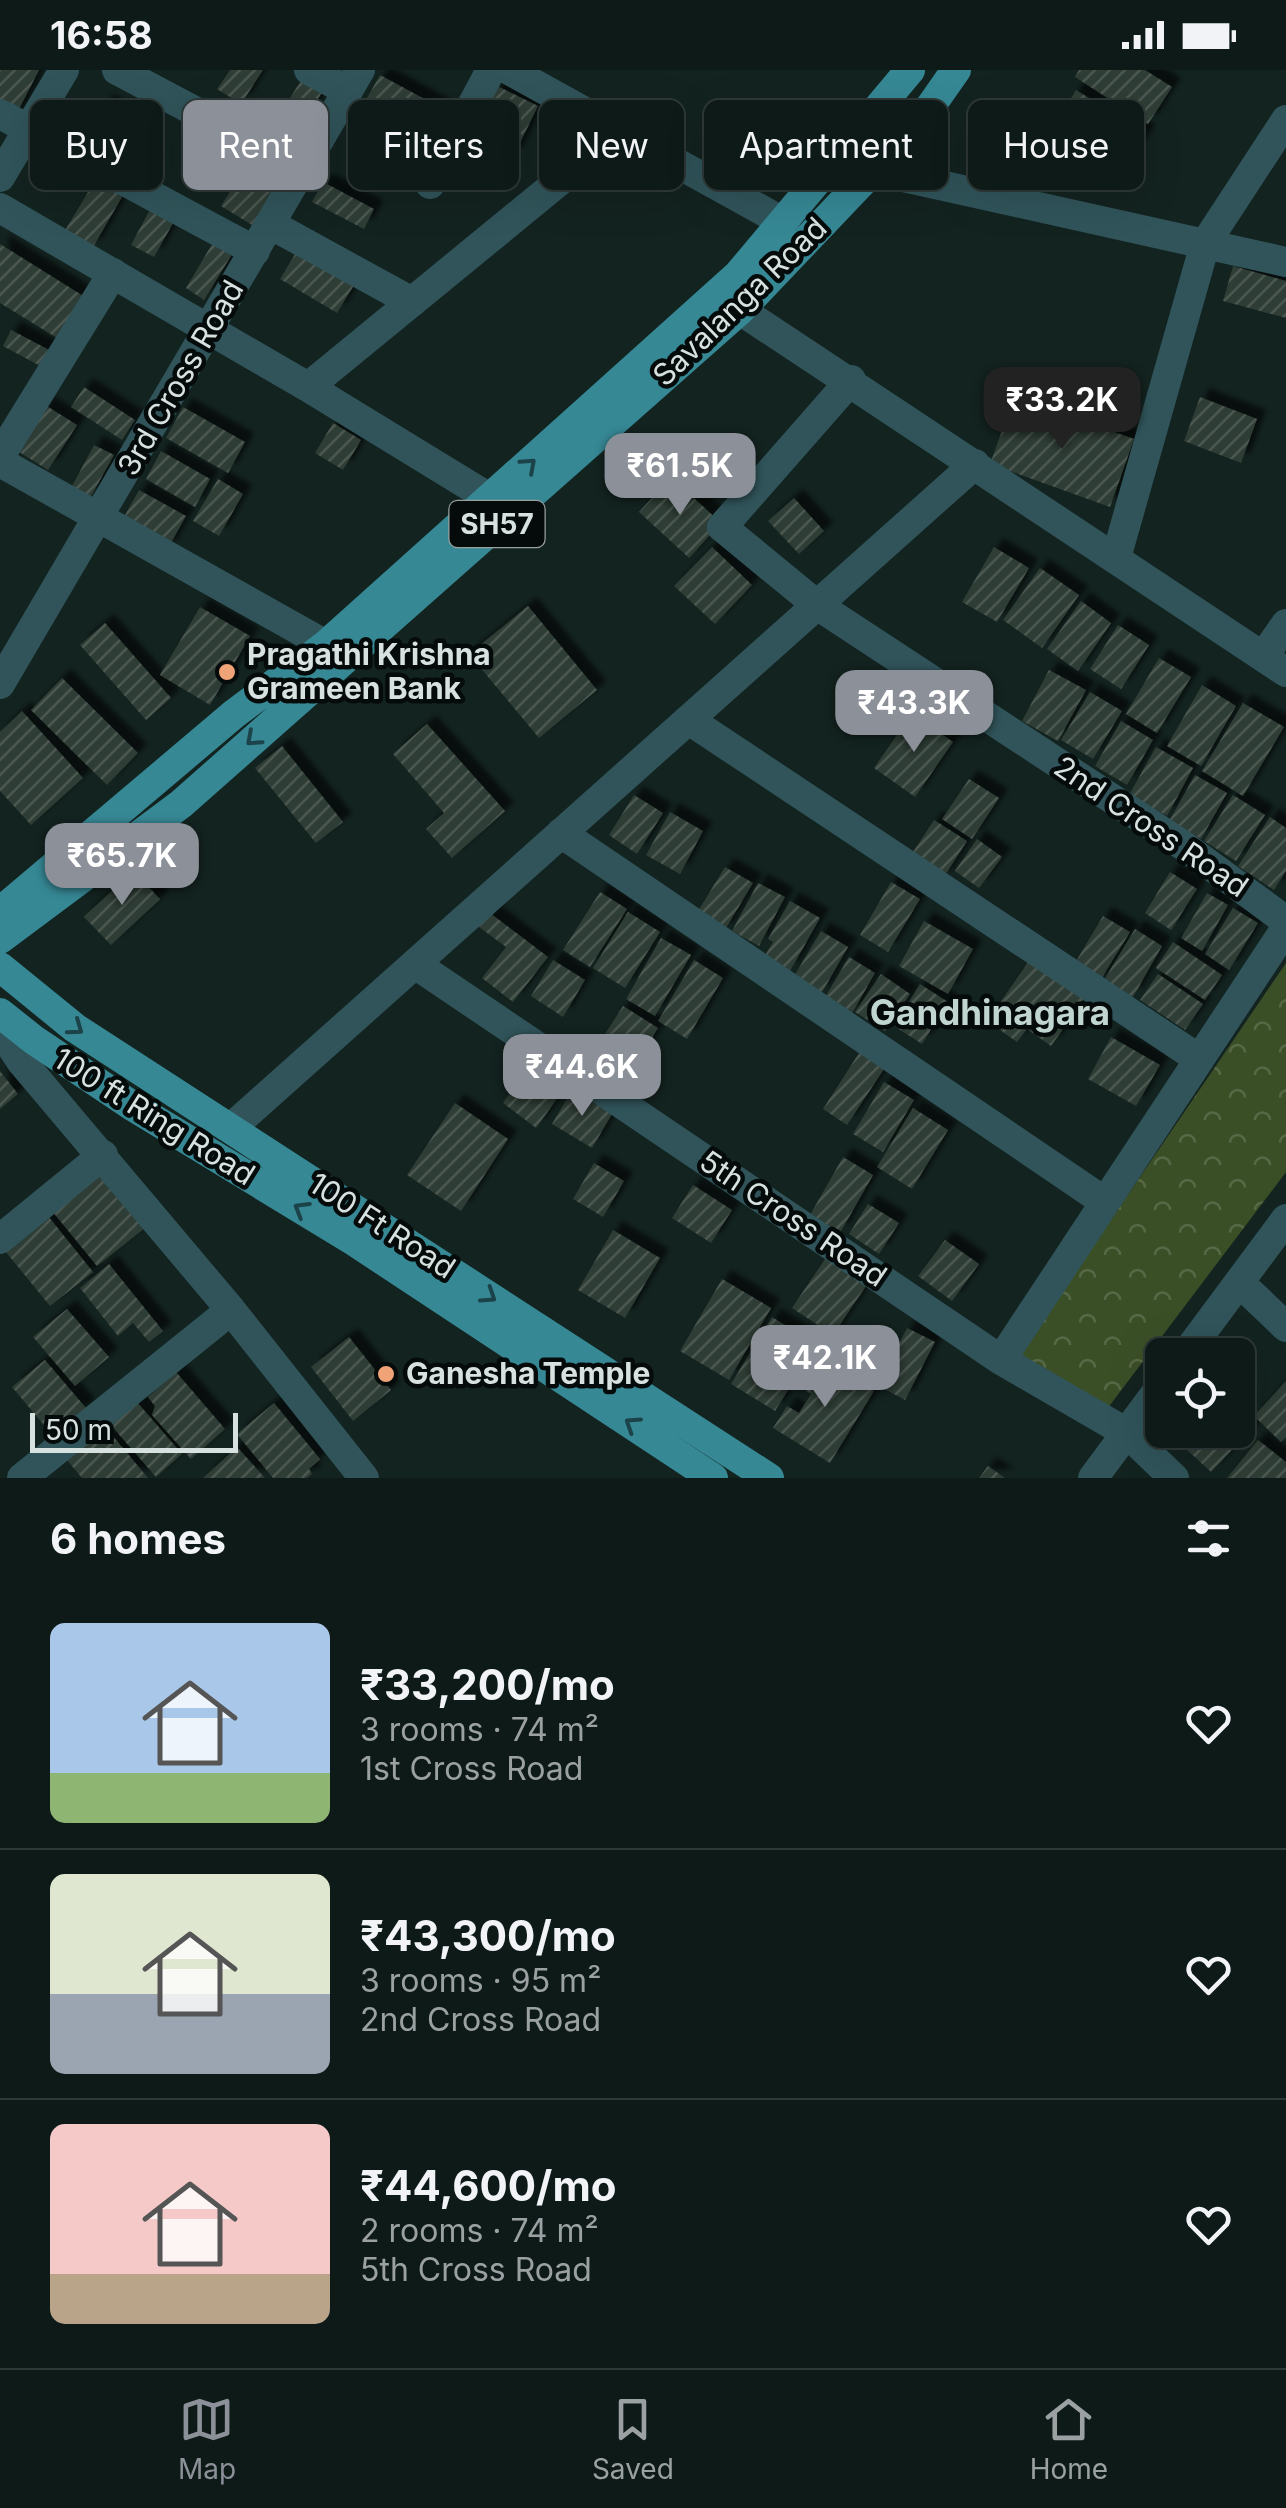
<!DOCTYPE html>
<html lang="en">
<head>
<meta charset="utf-8">
<style>
  body { margin:0; font-family:Inter,sans-serif; background:#172321; color:#f1f3f6; height:100vh; display:flex; flex-direction:column; font-size:38px; white-space:nowrap }
  * { box-sizing:border-box; margin:0 }
  p { font-size:32px; color:#9ba1a2 }
  .icon { flex:none; width:55px; height:55px; fill:none; stroke:currentColor; stroke-width:2; stroke-linecap:round; stroke-linejoin:round }
  .map { position:relative; height:1408px; overflow:hidden }
  .drawer { display:flex; flex-direction:column; background:#0e1a18; flex:1 }
  .drawer>* { flex:none }
  .guide { position:absolute; left:30px; top:30px; width:1228px; height:90px; display:flex; gap:20px }
  .tools { position:absolute; left:1145px; top:1268px; display:grid; gap:20px }
  .tools a { display:grid; place-items:center; width:110px; height:110px; border-radius:15px; background:#0e1a18; box-shadow:0 10px 40px #0002,0 0 0 2px #2e3837; font-size:50px }
  .scale { position:absolute; left:30px; bottom:25px; width:208px; box-sizing:border-box; padding-left:10px; border:5px solid #d7e1df; border-top:0; font-size:28px; line-height:35px; white-space:nowrap; color:#d7e1df; -webkit-text-stroke:8px #050b0a; paint-order:stroke }
  .price { position:absolute; translate:-50% -85px; padding:0 22px; border-radius:20px; background:#8c9099; color:#fff; font-size:32px; line-height:65px; filter:drop-shadow(0 2px 5px #0008) }
  .price::after { content:''; position:absolute; left:50%; top:60px; width:30px; height:22px; margin-left:-15px; background:inherit; clip-path:polygon(0 0,100% 0,50% 100%) }
  .price.current { background:#222; color:#fff }
  ul { padding:0; list-style:none }
  li { display:flex; align-items:center; gap:30px; height:250px; padding:0 50px }
  li+li { border-top:2px solid #2e3837 }
  li span { display:grid; place-items:center; flex:none; width:280px; height:200px; border-radius:15px; color:#555 }
  li>.icon { margin-inline-start:auto }
  span .icon { width:120px; height:120px; fill:#fffc; stroke-width:1 }
  li b { font-size:42px }
  h2 { display:flex; justify-content:space-between; align-items:center; height:120px; padding:0 50px; font-size:42px }
  .chip { padding:0 35px; border-radius:15px; background:#0e1a18; box-shadow:0 10px 40px #0002,0 0 0 2px #2e3837; font-size:35px; line-height:90px }
  .chip.current { background:#8c9099; color:#fff }
  .status { display:flex; justify-content:space-between; align-items:center; height:70px; padding:0 50px; background:#0e1a18; direction:ltr }
  .status svg { height:28px; fill:currentColor }
  .tab-bar { display:flex; justify-content:space-around; align-items:center; height:140px; border-top:2px solid #2e3837; background:#0e1a18; font-size:28px; color:#9ba1a2 }
  .tab-bar a { display:grid; justify-items:center; gap:5px }
  .tab-bar .current { color:#8c9099 }
  .map>svg:first-child { display:block }
  .park { fill:url(#park-crowns) }
  .building { fill:url(#building-hatch); filter:url(#shadow) }
  .lines { fill:none; stroke-linecap:round; stroke-linejoin:round }
  .minor { stroke:#30545a; stroke-width:30 }
  .major { stroke:#368895; stroke-width:30 }
  .oneway { stroke:#1b4349 }
  .poi-dot { fill:#efa376; stroke:#050b0a; stroke-width:4 }
  .labels { text-anchor:middle; stroke-width:9; stroke-linejoin:round; paint-order:stroke }
  .shield { fill:#050b0a; stroke:#98a19f; stroke-width:2.5 }
  .shield-label { font-size:28px; font-weight:bold; fill:#d7e1df }
  .street-label { font-size:30px; fill:#d7e1df; stroke:#050b0a }
  .poi-label { font-size:30px; font-weight:bold; fill:#d7e1df; stroke:#050b0a; text-anchor:start }
  .quarter-label { font-size:35px; font-weight:bold; fill:#c0d4d0; stroke:#050b0a }
</style>
</head>
<body>
<div class="status"><b>16:58</b><svg viewBox="0 0 49 12"><path d="M0 12V9h3v3zM5 12V6h3v6zM10 12V3h3v9zM15 12V0h3v12zM26 1h20v11H26zM47 4h2v5h-2z"/></svg></div>
<div class="map">
<svg width="1286" height="1408" viewBox="0 0 1286 1408">
  <defs>
    <pattern id="park-crowns" width="20" height="18" patternUnits="userSpaceOnUse" patternTransform="scale(2.5)"><rect width="20" height="18" fill="#3b4f27"/><path d="M2 6a3 3 0 1 1 6 0M12 15a3 3 0 1 1 6 0" fill="none" stroke="#576846"/></pattern>
    <pattern id="building-hatch" width="6" height="6" patternUnits="userSpaceOnUse" patternTransform="scale(2.5)"><rect width="6" height="6" fill="#2f3c34"/><path d="M-1 1l2-2M0 6l6-6M5 7l2-2" fill="none" stroke="#4c5851"/></pattern>
    <filter id="shadow"><feDropShadow dx="9" dy="-9" stdDeviation="2.5" flood-color="#0009"/></filter>
  </defs>
  <rect width="100%" height="100%" fill="#132320"/>
  <path class="park" d="M1286,893V1102L1101,1347L1009,1299Z"/>
  <path class="building" d="M0,0H39L14,49L0,41Z
    M230,0H263L241,34L217,19Z
    M1079,0H1145L1172,17L1148,54L1075,7Z
    M380,5L454,45L438,76L363,35Z
    M304,6L324,19L293,69L272,56Z
    M497,16L538,36L513,87L472,67Z
    M1076,20L1146,63L1124,99L1054,56Z
    M105,33L131,49L104,94L78,78Z
    M370,50L436,86L419,118L353,82Z
    M246,96L277,115L252,155L221,136Z
    M99,104L126,120L92,179L64,162Z
    M323,112L374,139L364,159L312,132Z
    M154,132L177,146L154,187L131,175Z
    M215,169L234,181L204,230L186,218Z
    M0,174L88,229L62,271L0,233Z
    M297,181L354,215L337,243L280,209Z
    M1233,196L1286,211V248L1223,231Z
    M11,260L51,281L42,297L3,276Z
    M84,317L135,350L122,370L71,337Z
    M1014,327L1134,369L1110,437L990,394Z
    M1200,327L1257,349L1241,393L1184,371Z
    M45,335L77,355L48,400L16,380Z
    M183,337L245,372L228,403L166,368Z
    M333,353L361,370L343,400L315,383Z
    M94,375L114,385L90,428L71,418Z
    M161,381L210,409L195,437L146,409Z
    M671,407L721,453L689,488L639,442Z
    M218,409L243,424L219,466L193,451Z
    M139,420L186,446L167,480L120,454Z
    M794,428L824,461L799,484L768,451Z
    M712,477L752,515L715,554L674,516Z
    M994,477L1029,498L997,552L962,532Z
    M1040,498L1079,525L1042,578L1003,550Z
    M1081,531L1111,553L1078,601L1047,579Z
    M528,536L597,620L539,668L469,584Z
    M200,537L250,566L210,635L160,605Z
    M105,553L171,628L146,650L80,575Z
    M1118,555L1149,575L1121,619L1090,599Z
    M1159,588L1191,607L1157,663L1126,644Z
    M1049,600L1086,620L1058,671L1022,651Z
    M62,608L138,683L107,715L31,640Z
    M1202,615L1236,636L1201,696L1167,676Z
    M1090,622L1122,641L1093,689L1061,670Z
    M1243,633L1284,657L1243,726L1202,701Z
    M22,641L83,708L31,755L0,721V662Z
    M912,643L953,672L915,727L874,698Z
    M1121,651L1153,670L1127,715L1095,696Z
    M427,654L505,741L452,788L426,759L444,743L393,684Z
    M282,676L343,752L316,773L255,698Z
    M1156,677L1193,698L1167,746L1129,725Z
    M1195,705L1227,723L1201,769L1169,751Z
    M969,709L999,728L972,769L942,749Z
    M634,725L663,743L637,784L609,765Z
    M1233,725L1265,745L1236,791L1204,771Z
    M670,742L703,761L680,804L646,785Z
    M1270,747L1286,758V801L1274,820L1238,796Z
    M934,750L967,771L942,810L909,788Z
    M977,769L1002,787L979,818L955,801Z
    M725,797L753,813L723,863L695,846Z
    M133,801L160,829L111,875L84,847Z
    M1170,802L1197,819L1171,860L1145,843Z
    M891,812L920,829L888,882L860,865Z
    M758,813L785,827L759,876L732,861Z
    M600,822L627,839L590,897L563,880Z
    M1207,823L1228,835L1202,881L1181,868Z
    M790,831L820,848L790,901L764,887L773,872L768,869Z
    M1233,838L1258,853L1229,900L1205,884Z
    M628,842L660,862L625,918L593,898Z
    M490,843L548,887L513,932L482,908L506,877L479,857Z
    M1103,846L1130,862L1098,914L1072,898Z
    M924,851L973,879L948,924L899,896Z
    M1135,859L1162,876L1133,927L1104,910Z
    M821,861L848,877L821,924L793,908Z
    M661,868L691,885L655,946L626,929Z
    M1173,872L1222,905L1205,930L1156,898Z
    M849,887L875,903L851,945L824,929Z
    M553,890L585,910L563,947L531,926Z
    M694,890L723,908L687,969L658,951Z
    M1029,891L1084,929L1051,976L1027,959L1017,972L987,951Z
    M881,904L910,924L885,961L855,942Z
    M1158,904L1203,934L1185,960L1140,930Z
    M920,914L948,932L922,974L894,956Z
    M623,936L658,958L629,1004L594,981Z
    M1111,967L1160,995L1136,1036L1088,1009Z
    M859,983L884,999L847,1055L823,1039Z
    M533,991L566,1016L536,1058L503,1033Z
    M0,1001L18,1024L0,1039Z
    M884,1012L914,1030L883,1082L853,1064Z
    M572,1020L612,1044L592,1078L552,1054Z
    M455,1033L508,1069L461,1141L407,1105Z
    M913,1038L948,1060L912,1119L877,1097Z
    M843,1087L873,1105L840,1163L810,1145Z
    M594,1093L624,1111L603,1147L573,1129Z
    M96,1098L145,1158L97,1196L48,1136Z
    M693,1115L732,1140L711,1173L672,1148Z
    M868,1134L899,1153L879,1184L849,1164Z
    M48,1146L93,1202L50,1236L5,1181Z
    M613,1160L660,1188L625,1248L578,1220Z
    M945,1170L979,1194L952,1231L918,1206Z
    M829,1183L870,1210L833,1265L792,1238Z
    M109,1194L163,1261L149,1272L133,1253L118,1266L80,1218Z
    M722,1209L771,1238L729,1310L680,1281Z
    M67,1239L109,1287L75,1316L33,1267Z
    M772,1247L816,1275L775,1341L731,1314Z
    M907,1258L935,1272L905,1330L877,1315Z
    M349,1267L391,1320L353,1351L311,1297Z
    M817,1287L874,1321L830,1393L773,1358L787,1336L799,1343L811,1324L799,1316Z
    M45,1290L86,1338L53,1366L12,1317Z
    M176,1302L225,1359L191,1389L152,1345L155,1336L148,1327Z
    M1286,1311V1367L1281,1372L1254,1346Z
    M136,1331L182,1384L156,1407L110,1354Z
    M274,1333L320,1389L309,1399L312,1404L307,1408H273L237,1364Z
    M1238,1346L1252,1359L1211,1402L1185,1378L1202,1360H1238Z
    M106,1358L148,1408H82L67,1390Z
    M1258,1370L1286,1392V1408H1227Z
    M237,1377L265,1408H203Z
    M988,1396L1005,1408H979Z"/>
  <g class="lines">
    <path class="minor" d="M117,0L302,98
      M309,0L348,21
      M509,0L785,153
      M0,44L255,181
      M872,100L1286,192
      M0,107L64,0
      M430,114L491,0
      M0,138L308,317L509,440
      M270,154L412,232
      M740,240L1286,602
      M851,310L722,457L817,535L1184,776L1286,851
      M308,317L618,63
      M0,386L113,203
      M0,392L326,575
      M1116,488L1205,174L1286,50
      M1263,587L1286,554
      M0,614L360,0
      M689,650L1199,989
      M561,763L1105,1132
      M415,894L1001,1290L1127,1363L1174,1408
      M2,946L6,968L21,991L231,1240L364,1408
      M231,1058L975,394
      M0,1169L103,1085
      M1239,1212L1286,1257
      M1185,1285L1286,1149
      M1001,1290L1286,858
      M22,1408L231,1240
      M1093,1408L1162,1315"/>
    <path class="major" d="M0,842L234,644L326,575L738,205L910,0
      M0,869L181,734L740,240L921,50L956,0
      M0,897L75,958L769,1408
      M0,943L34,970L134,1037L354,1171L713,1408"/>
  </g>
  <defs><path id="oneway-chevron" d="M-2-3.5L2.5 0L-2 3.5" fill="none" stroke-width="1.6" stroke-linecap="round" stroke-linejoin="round" transform="scale(2.5)"/></defs>
  <g class="oneway">
    <use href="#oneway-chevron" transform="translate(529 395) rotate(-42)"/>
    <use href="#oneway-chevron" transform="translate(253 669) rotate(138)"/>
    <use href="#oneway-chevron" transform="translate(76 958) rotate(36)"/>
    <use href="#oneway-chevron" transform="translate(301 1139) rotate(-149)"/>
    <use href="#oneway-chevron" transform="translate(489 1226) rotate(33)"/>
    <use href="#oneway-chevron" transform="translate(632 1354) rotate(-147)"/>
  </g>
  <g class="poi-dot">
    <circle cx="227" cy="602" r="10"/>
    <circle cx="386" cy="1304" r="10"/>
  </g>
  <g class="labels">
    <rect class="shield" x="449.5" y="431" width="95" height="46" rx="8"/>
    <g class="shield-label">
      <text x="497" y="464">SH57</text>
    </g>
    <g class="street-label">
      <text transform="translate(740 232) rotate(-44)" y="10">Savalanga Road</text>
      <text transform="translate(181 308) rotate(-60)" y="10">3rd Cross Road</text>
      <text transform="translate(1151 757) rotate(34)" y="10">2nd Cross Road</text>
      <text transform="translate(154 1047) rotate(32)" y="10">100 ft Ring Road</text>
      <text transform="translate(793 1149) rotate(34)" y="10">5th Cross Road</text>
      <text transform="translate(382 1156) rotate(33)" y="10">100 Ft Road</text>
    </g>
    <g class="poi-label">
      <text x="247" y="595">Pragathi Krishna<tspan x="247" dy="34">Grameen Bank</tspan></text>
      <text x="406" y="1314">Ganesha Temple</text>
    </g>
    <g class="quarter-label">
      <text x="990" y="955">Gandhinagara</text>
    </g>
  </g>
</svg>
<div class="tools">
<a><svg class="icon" aria-label="locate" viewBox="0 0 24 24"><circle cx="12" cy="12" r="6"/><path d="M12 2v4M12 18v4M2 12h4M18 12h4"/></svg></a>
</div>
<div class="scale">50 m</div>
<b class="price current" style="left:1062px;top:382px">₹33.2K</b>
<b class="price" style="left:680px;top:448px">₹61.5K</b>
<b class="price" style="left:914px;top:685px">₹43.3K</b>
<b class="price" style="left:122px;top:838px">₹65.7K</b>
<b class="price" style="left:582px;top:1049px">₹44.6K</b>
<b class="price" style="left:825px;top:1340px">₹42.1K</b>
<div class="guide">
<a class="chip">Buy</a>
<a class="chip current">Rent</a>
<a class="chip">Filters</a>
<a class="chip">New</a>
<a class="chip">Apartment</a>
<a class="chip">House</a>
</div>
</div>
<section class="drawer">
<h2>6 homes<svg class="icon" aria-label="filters" viewBox="0 0 24 24"><path d="M4 7h16M4 17h16"/><circle cx="9" cy="7" r="2"/><circle cx="15" cy="17" r="2"/></svg></h2>
<ul>
<li><span style="background:linear-gradient(#a9c7e8 75%,#8fb573 0)"><svg class="icon" aria-label="home" viewBox="0 0 24 24"><path d="M3 11l9-7 9 7M6 9v11h12V9"/></svg></span><div><b>₹33,200/mo</b><p>3 rooms · 74 m²</p><p>1st Cross Road</p></div><svg class="icon" aria-label="heart" viewBox="0 0 24 24"><path d="M12 20l-8-8c-3-5 5-10 8-4 3-6 11-1 8 4z"/></svg></li>
<li><span style="background:linear-gradient(#dfe7d0 60%,#9aa5b1 0)"><svg class="icon" aria-label="home" viewBox="0 0 24 24"><path d="M3 11l9-7 9 7M6 9v11h12V9"/></svg></span><div><b>₹43,300/mo</b><p>3 rooms · 95 m²</p><p>2nd Cross Road</p></div><svg class="icon" aria-label="heart" viewBox="0 0 24 24"><path d="M12 20l-8-8c-3-5 5-10 8-4 3-6 11-1 8 4z"/></svg></li>
<li><span style="background:linear-gradient(#f6c9c9 75%,#b9a48a 0)"><svg class="icon" aria-label="home" viewBox="0 0 24 24"><path d="M3 11l9-7 9 7M6 9v11h12V9"/></svg></span><div><b>₹44,600/mo</b><p>2 rooms · 74 m²</p><p>5th Cross Road</p></div><svg class="icon" aria-label="heart" viewBox="0 0 24 24"><path d="M12 20l-8-8c-3-5 5-10 8-4 3-6 11-1 8 4z"/></svg></li>
</ul>
</section>
<nav class="tab-bar">
<a class="current"><svg class="icon" aria-label="map" viewBox="0 0 24 24"><path d="M3 6l6-2 6 2 6-2v14l-6 2-6-2-6 2zM9 4v14M15 6v14"/></svg>Map</a>
<a><svg class="icon" aria-label="saved" viewBox="0 0 24 24"><path d="M7 4h10v16l-5-4-5 4z"/></svg>Saved</a>
<a><svg class="icon" aria-label="home" viewBox="0 0 24 24"><path d="M3 11l9-7 9 7M6 9v11h12V9"/></svg>Home</a>
</nav>
</body>
</html>
